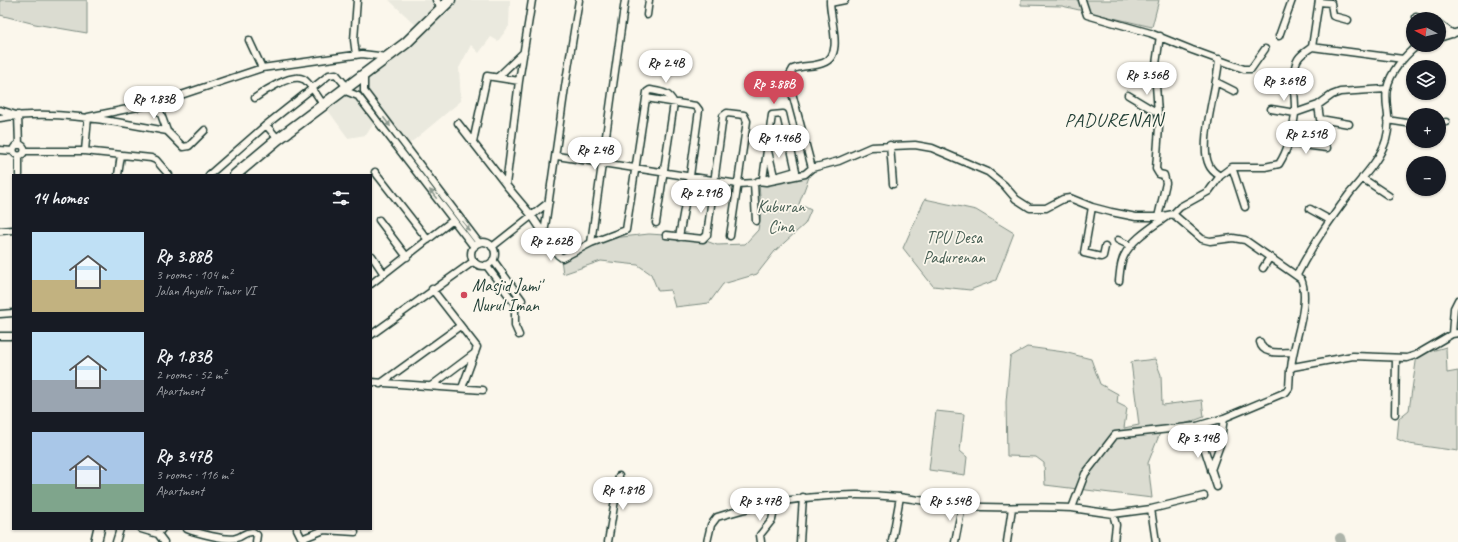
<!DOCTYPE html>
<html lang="en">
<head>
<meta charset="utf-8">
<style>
  body { margin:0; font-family:Caveat,sans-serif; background:#242831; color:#f1f3f6; height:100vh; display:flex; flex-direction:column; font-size:15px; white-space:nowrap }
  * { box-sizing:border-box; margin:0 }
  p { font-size:13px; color:#9ea1a6 }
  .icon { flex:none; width:22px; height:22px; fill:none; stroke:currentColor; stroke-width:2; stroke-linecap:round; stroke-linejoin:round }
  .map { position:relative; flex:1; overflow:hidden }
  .panel { position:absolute; left:12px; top:174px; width:360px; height:356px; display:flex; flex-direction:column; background:#171b24; border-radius:0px; box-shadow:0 1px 3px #0004 }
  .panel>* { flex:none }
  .needle { width:26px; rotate:277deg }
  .tools { position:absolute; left:1406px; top:12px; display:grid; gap:8px }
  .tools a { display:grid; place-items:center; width:40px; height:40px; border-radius:50%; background:#171b24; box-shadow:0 1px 3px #0004; font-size:20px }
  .price { position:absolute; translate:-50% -34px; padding:0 9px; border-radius:14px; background:#fff; color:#222; font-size:13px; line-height:26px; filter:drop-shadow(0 1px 2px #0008) }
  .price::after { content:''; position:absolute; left:50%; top:24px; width:12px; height:9px; margin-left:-6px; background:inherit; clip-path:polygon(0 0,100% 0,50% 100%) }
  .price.current { background:#d1495b; color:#fff }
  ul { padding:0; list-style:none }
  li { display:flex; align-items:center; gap:12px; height:100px; padding:0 20px }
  li span { display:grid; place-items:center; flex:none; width:112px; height:80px; border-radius:0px; color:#555 }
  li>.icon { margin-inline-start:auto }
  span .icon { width:48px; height:48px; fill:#fffc; stroke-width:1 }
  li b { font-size:17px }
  h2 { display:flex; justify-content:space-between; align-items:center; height:48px; padding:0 20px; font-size:17px }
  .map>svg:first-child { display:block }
  .built { fill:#eae9de }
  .green { fill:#dbdcd1; stroke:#7d8c82 }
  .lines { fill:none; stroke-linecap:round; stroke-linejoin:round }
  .river { stroke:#adb4aa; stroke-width:10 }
  .minor-casing { stroke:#1f3d34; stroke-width:9 }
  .primary-casing { stroke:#1f3d34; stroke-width:13 }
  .minor { stroke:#fbf7ec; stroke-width:6 }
  .primary { stroke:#fbf7ec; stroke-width:10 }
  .oneway { fill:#8d9a90 }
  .poi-dot { fill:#d1495b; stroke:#fbf7ec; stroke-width:1.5 }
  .labels { text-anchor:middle; stroke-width:3.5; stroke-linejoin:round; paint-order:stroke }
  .park-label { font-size:17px; fill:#455d53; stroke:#fbf7ec }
  .poi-label { font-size:17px; fill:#1f3d34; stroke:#fbf7ec; text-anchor:start }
  .quarter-label { font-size:19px; letter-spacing:1px; fill:#1f3d34; stroke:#fbf7ec }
</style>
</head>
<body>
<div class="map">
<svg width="1458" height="542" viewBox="0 0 1458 542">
  <rect width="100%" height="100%" fill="#fbf7ec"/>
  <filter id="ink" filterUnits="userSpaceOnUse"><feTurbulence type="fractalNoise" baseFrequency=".025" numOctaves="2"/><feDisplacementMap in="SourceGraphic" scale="8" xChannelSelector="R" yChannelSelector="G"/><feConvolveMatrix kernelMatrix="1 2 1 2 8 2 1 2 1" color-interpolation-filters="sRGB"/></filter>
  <g filter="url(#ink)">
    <path class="built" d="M389,0H510L509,26L498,41L491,37L479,53L471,45L459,68L461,101L408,145L382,111L366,135L348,138L325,106L420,29Z"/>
    <path class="green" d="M0,0H87V33L35,24L0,15Z
      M1021,0H1159L1152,27L1062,6L1021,5Z
      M812,169L799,204L811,210L805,224L775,251L757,274L723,284L709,303L675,307L670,290L658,291L651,274L638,265L601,261L563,274L561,259L604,239L649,234L695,237L717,245L745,244L758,230L761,211L759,182Z
      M925,199L976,210L1014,233L996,280L970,290L933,286L903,248Z
      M1027,347L1064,352L1091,359L1100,384L1118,394L1117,403L1127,408L1124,428L1139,425L1131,362L1155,359L1161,375L1162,405L1202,400L1204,417L1160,433L1148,463L1152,498L1045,485L1044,463L1036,457L1007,456L1006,402L1010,357Z
      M1446,347L1447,373L1458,371V451L1409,444L1397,439L1399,418L1409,410L1417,355Z
      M936,411L964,414L960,451L967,457L965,475L929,470Z"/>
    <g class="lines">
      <path class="river" d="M1340,538L1341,542"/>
      <defs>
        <path id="minor" d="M436,0L442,9
          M1082,0L1087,15L1150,33L1192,50L1244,69H1251L1265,49
          M1319,2L1331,3L1333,16L1348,20
          M830,3L845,0
          M647,15L649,0
          M1416,17L1423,19
          M1439,24L1453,34
          M1279,36L1292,0
          M1439,38L1458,32
          M249,40L262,68
          M1312,47L1403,59
          M356,55L354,40L357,0
          M1219,59C1218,85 1198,143 1209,165C1211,170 1215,173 1220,176
          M364,74V91L479,243
          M498,77L524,52
          M1216,82L1234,91
          M343,90L358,96L474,247
          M1128,95L1158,113
          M255,98C264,91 292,73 303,79C309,81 320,100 324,106
          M646,98L696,106L699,110L690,176L679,237
          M157,103L167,131L183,147L189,146L205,130
          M1318,105L1320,119L1349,124
          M1271,109L1295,113L1318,105L1332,95L1340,92L1386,89
          M0,110L16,115
          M18,115L19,145
          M0,118C56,109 112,121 167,131
          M1387,120L1413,124
          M458,123L506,185L532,216L558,255L562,258L591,243L626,230L647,92L650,90C661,92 669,92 674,103L656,223
          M1439,124L1446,122
          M266,125L278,139
          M473,142L487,76L519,81
          M1288,143L1327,148
          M13.5 150a5.5 5.5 0 1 1 11 0a5.5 5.5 0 1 1-11 0Z
          M890,145L893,184
          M0,150L13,151
          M25,151H84L151,158L156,160L169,175
          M85,151L88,117L157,103L262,68L362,54L387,57
          M768,151L774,176
          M557,156L738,184L754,183L796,171L783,114L772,115L763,179
          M1232,167L1245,207
          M812,168L788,78L793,69C803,65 813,67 823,63C845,56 829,17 830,0
          M375,172L428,240
          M19,175V156
          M118,175L121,155
          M209,175L266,125L329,75L336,74L347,87
          M1362,178L1389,196
          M758,181L766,182L805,174L812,168L839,161L871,147L915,145L932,148L988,172L1004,185L1016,199L1030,208H1046L1063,199L1070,198L1092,207L1111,212L1136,217H1158L1173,214L1180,207L1209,191L1220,176L1232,167H1265L1279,164C1288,150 1293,130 1295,114C1296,99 1290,72 1298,59C1301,54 1308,50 1312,47L1319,0
          M754,183L756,221
          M506,185L519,81L532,0
          M1092,207L1084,253L1101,257L1103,256L1105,247
          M1310,209L1330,220
          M1173,214L1202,239L1210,241L1233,238L1245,240L1301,279C1311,303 1293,342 1291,368
          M1158,217L1166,183L1164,175L1159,174L1156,169L1159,127L1155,71L1160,36
          M379,220L407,257
          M0,231L13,230
          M544,234L565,87L579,0
          M666,235L703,239L707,235L723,116L727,113L744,115L747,121L730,236
          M1118,240L1131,246
          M471 254a12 12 0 1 1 24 0a12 12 0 1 1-24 0Z
          M591,243L625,0
          M492,247L549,202
          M372,256L384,274
          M486,265L515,304L522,300L493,260
          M1263,268L1270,257
          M1297,275C1312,245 1330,220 1350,193C1363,177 1380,160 1386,140C1395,109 1374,97 1399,64C1405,57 1411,49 1419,45
          M1119,281C1120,273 1120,263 1124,256C1132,239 1151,228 1166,217
          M371,284L453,220
          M432,289L477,347L462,388
          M515,304V326L519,335
          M0,314L13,313
          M1452,334L1454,308L1458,300
          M371,335L474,261
          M0,336H13
          M1260,342C1263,356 1281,352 1292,352
          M371,382L483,390
          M380,384L460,326
          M431,386L475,353
          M1395,414L1396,358
          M1197,426L1217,487
          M1211,470L1220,445L1224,418
          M1072,508L1113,514L1151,509L1204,496
          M1151,509L1156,542
          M1113,514L1116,525L1114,542
          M141,529L158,534L162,529
          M187,529C197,533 227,541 236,538C243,537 244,531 253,532L257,535L256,542
          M297,529L301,537L304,538L324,530L355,532
          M158,534L164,542
          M892,541L900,497
          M116,542L120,529
          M608,542L619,476
          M707,542L711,525L717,517C777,498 837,491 899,497C921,500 941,504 963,506C999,509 1035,506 1072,508L1085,474L1115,435L1197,426L1224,418L1286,392L1289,388L1290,370L1293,367L1353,356L1407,358L1416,355L1452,334L1458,333
          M761,542L760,535L772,520L776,501
          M800,542L803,497
          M955,542L962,506
          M1007,542L1012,508"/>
        <path id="primary" d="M235,175L278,139L406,43L450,0
          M96,542L99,529"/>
      </defs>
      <use href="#minor" class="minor-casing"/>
      <use href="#primary" class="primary-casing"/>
      <use href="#minor" class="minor"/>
      <use href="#primary" class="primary"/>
    </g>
    <defs><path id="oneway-solid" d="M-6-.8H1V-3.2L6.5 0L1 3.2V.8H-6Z"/></defs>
    <g class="oneway">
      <use href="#oneway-solid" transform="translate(387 122) rotate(53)"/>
      <use href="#oneway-solid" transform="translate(433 194) rotate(-128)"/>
      <use href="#oneway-solid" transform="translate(466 226) rotate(53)"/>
    </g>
  </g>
  <circle class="poi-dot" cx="464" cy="295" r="4"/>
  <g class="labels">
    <g class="park-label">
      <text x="781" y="212">Kuburan<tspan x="781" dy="20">Cina</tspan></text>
      <text x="954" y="243">TPU Desa<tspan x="954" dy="20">Padurenan</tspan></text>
    </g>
    <g class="poi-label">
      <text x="472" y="291">Masjid Jami'<tspan x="472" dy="20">Nurul Iman</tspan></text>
    </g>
    <g class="quarter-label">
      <text x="1114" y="126">PADURENAN</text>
    </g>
  </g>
</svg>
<div class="tools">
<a><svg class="needle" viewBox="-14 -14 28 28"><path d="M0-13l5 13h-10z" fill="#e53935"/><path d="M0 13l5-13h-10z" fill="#9ea1a6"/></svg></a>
<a><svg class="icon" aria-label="layers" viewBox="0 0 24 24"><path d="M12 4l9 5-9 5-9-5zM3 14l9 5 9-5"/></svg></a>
<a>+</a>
<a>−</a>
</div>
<b class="price" style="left:666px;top:84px">Rp 2.4B</b>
<b class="price" style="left:1147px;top:96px">Rp 3.56B</b>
<b class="price" style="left:1284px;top:102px">Rp 3.69B</b>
<b class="price current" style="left:774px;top:105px">Rp 3.88B</b>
<b class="price" style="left:154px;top:120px">Rp 1.83B</b>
<b class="price" style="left:1306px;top:155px">Rp 2.51B</b>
<b class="price" style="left:779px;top:159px">Rp 1.46B</b>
<b class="price" style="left:595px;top:171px">Rp 2.4B</b>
<b class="price" style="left:701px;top:214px">Rp 2.91B</b>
<b class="price" style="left:551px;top:262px">Rp 2.62B</b>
<b class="price" style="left:1198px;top:459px">Rp 3.14B</b>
<b class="price" style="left:623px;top:511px">Rp 1.81B</b>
<b class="price" style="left:760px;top:522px">Rp 3.47B</b>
<b class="price" style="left:950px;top:522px">Rp 5.54B</b>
<section class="panel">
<h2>14 homes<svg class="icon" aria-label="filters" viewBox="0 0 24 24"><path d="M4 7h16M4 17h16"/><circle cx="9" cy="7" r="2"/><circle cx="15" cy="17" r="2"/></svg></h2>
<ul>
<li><span style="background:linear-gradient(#bfe0f5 60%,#c2b280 0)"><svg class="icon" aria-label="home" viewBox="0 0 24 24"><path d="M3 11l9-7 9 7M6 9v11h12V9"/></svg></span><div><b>Rp 3.88B</b><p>3 rooms · 104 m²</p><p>Jalan Anyelir Timur VI</p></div></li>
<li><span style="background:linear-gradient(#bfe0f5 60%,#9aa5b1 0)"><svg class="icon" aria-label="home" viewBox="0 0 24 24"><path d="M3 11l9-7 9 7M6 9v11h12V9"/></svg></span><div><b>Rp 1.83B</b><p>2 rooms · 52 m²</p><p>Apartment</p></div></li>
<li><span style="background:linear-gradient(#a9c7e8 65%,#7fa58c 0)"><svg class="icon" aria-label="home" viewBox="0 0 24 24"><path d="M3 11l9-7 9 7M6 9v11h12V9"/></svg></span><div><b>Rp 3.47B</b><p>3 rooms · 116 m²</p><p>Apartment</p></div></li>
</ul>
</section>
</div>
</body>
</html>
